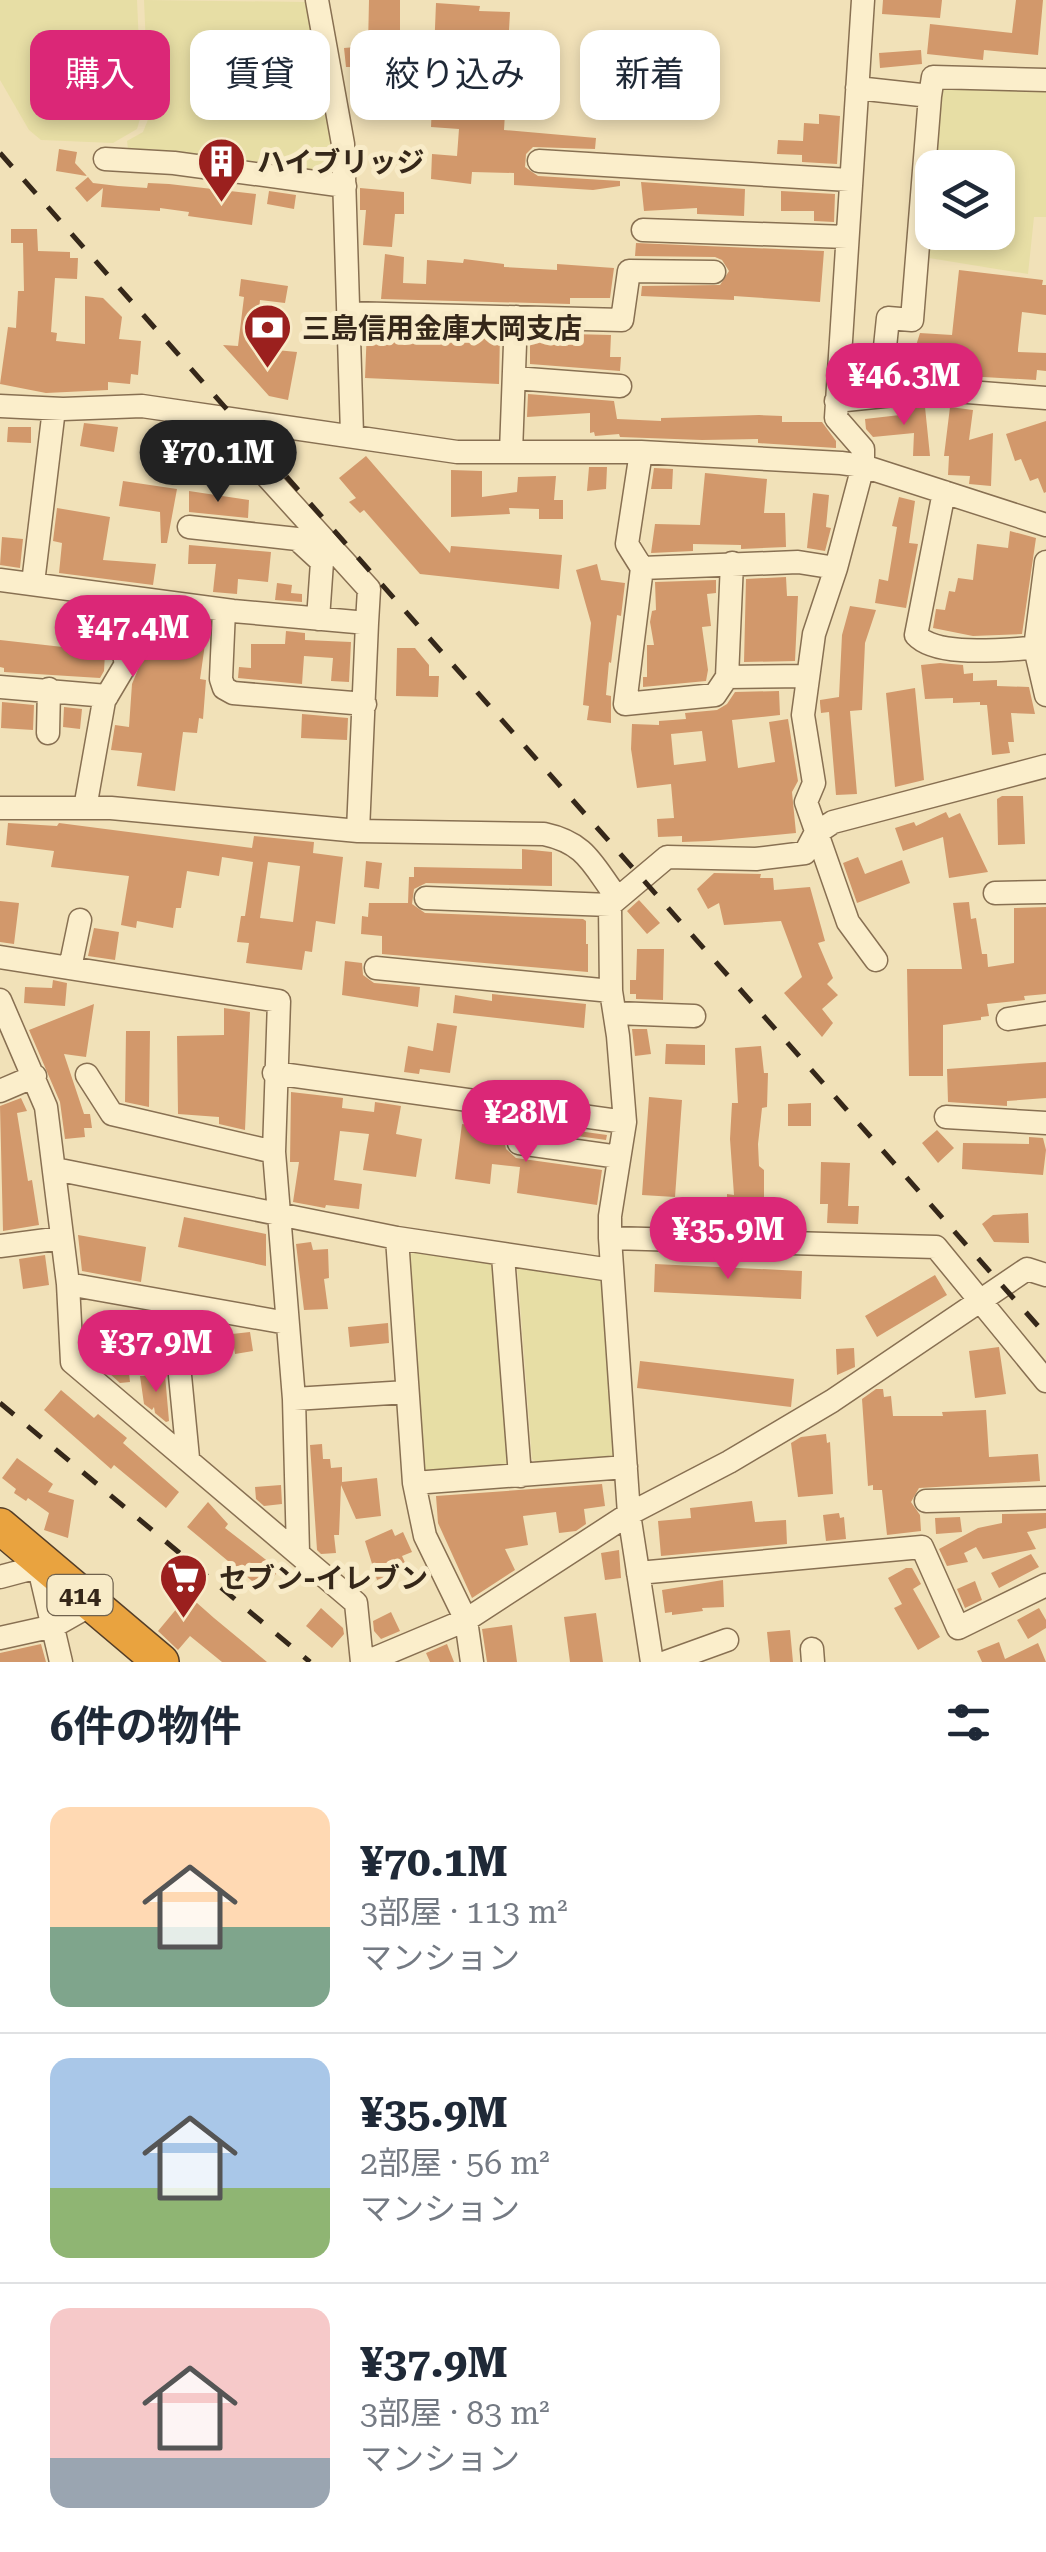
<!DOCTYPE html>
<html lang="ja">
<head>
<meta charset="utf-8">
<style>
  body { margin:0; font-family:"Roboto Serif","Noto Sans JP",serif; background:#f2f2f3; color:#1f2937; height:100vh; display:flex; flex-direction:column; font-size:38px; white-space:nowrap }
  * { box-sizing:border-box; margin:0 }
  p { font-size:32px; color:#747a83 }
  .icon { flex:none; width:55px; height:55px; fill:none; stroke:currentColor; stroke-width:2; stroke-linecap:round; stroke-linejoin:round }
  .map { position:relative; height:1662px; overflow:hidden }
  .details { display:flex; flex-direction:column; background:#fff; flex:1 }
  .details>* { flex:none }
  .hud { position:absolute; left:30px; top:30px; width:988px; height:90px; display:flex; gap:20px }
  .controls { position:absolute; left:915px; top:150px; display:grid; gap:20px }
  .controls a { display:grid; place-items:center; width:100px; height:100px; border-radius:20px; background:#fff; box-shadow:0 5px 15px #0003; font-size:50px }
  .price { position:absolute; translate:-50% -85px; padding:0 22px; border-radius:35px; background:#db2777; color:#fff; font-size:32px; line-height:65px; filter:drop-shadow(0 2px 5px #0008) }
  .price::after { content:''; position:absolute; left:50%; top:60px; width:30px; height:22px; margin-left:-15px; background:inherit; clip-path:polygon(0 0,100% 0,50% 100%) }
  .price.selected { background:#222; color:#fff }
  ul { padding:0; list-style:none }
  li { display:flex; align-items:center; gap:30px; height:250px; padding:0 50px }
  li+li { border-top:2px solid #e0e1e3 }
  li span { display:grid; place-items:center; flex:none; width:280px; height:200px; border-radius:20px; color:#555 }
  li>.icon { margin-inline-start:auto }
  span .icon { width:120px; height:120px; fill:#fffc; stroke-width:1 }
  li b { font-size:42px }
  h2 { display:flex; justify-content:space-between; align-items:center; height:120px; padding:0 50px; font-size:42px }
  .pill { padding:0 35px; border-radius:20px; background:#fff; box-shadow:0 5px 15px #0003; font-size:35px; line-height:90px }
  .pill.selected { background:#db2777; color:#fff }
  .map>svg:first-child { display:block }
  .farmland { fill:#e7dea5 }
  .building { fill:#d2986b; fill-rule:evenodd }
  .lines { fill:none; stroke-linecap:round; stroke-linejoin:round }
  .minor-casing { stroke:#887052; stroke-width:25 }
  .highway-casing { stroke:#543e28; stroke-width:38 }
  .minor { stroke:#fbeecb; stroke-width:22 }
  .highway { stroke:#e9a33f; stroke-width:35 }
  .rail { stroke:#352719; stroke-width:5; stroke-dasharray:18 18; stroke-linecap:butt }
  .labels { text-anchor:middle; stroke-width:10; stroke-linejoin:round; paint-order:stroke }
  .shield { fill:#f8ebc8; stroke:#70624e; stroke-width:2.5 }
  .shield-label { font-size:25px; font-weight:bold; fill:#352719 }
  .poi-label { font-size:28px; font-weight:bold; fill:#352719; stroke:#f8ebc8; text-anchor:start }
</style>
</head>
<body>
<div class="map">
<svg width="1046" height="1662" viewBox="0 0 1046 1662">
  <rect width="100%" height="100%" fill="#f1e1b8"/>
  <path class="farmland" d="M0,0H137L142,112L137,129L113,143L41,140L29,130L0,80Z
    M144,0L306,2L312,31L280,34L288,98L327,105L333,168L326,171L153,149H128L127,141L143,132L149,117Z
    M947,83L1046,88V217H1034L1028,274L929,258L932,201V232H998V168L935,167L940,90Z
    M417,1250L488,1261L496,1268L509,1459L505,1467L424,1471L408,1256Z
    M517,1265L608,1276L616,1456L540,1464L532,1459Z"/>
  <path class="building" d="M369,0H400V67L398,101H394V108L351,104L350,67H346L344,48L368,46Z
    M883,0H942L940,18L882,14Z
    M1016,0H1043L1038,55L984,50L983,60L927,54L930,24L1012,33Z
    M436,3L480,6L479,11L510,12L506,84L492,83V78L449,77L446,111L505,113L504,130L596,138L595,149L533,147L526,154L525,167L538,176L620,181V186L593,190L514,185V173L472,172L471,184L431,179L432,154L457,156L459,129L431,127Z
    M288,43H306V72H309L311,96H296L293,67H288Z
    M921,50L922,64L880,68L879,53Z
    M819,114L840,116L837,164L802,162V155L777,154L778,140L803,141L804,123L819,124Z
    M59,149L77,152L75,163L87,176L56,171Z
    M88,177L93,183L118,186L147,188L148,183L169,184L256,194L252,225L188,216L189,212L160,208V211L101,207L103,188L87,202L75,188Z
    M641,182L745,189L744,216L697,214V208L644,211Z
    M360,188L404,192V214H395L392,247L363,245L366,210H360Z
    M269,191L296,195L294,209L267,204Z
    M781,191L835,194L834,222L814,221V211H781Z
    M11,229H37L38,251L70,252V258H78L77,279L55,278L51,332L57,333L56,341L85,344V296L103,298L122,317L119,339L141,341L138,375L131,374L130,384L108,382V390L46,393L0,384L8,327L16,328L18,291H24L23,243H11Z
    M636,243L824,251L820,302L734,296V300L641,296L642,286L720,285L729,271L722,260L715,257L635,256Z
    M385,254L404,257L403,283L426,284L427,260L463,263L464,259L504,264V267L557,270V264L614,268L610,298H570V304L381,299Z
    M959,270L1043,280L1042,285H1046V315L1022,312L1018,349V352L1046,353V371L1037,370L1036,380L948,375L949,361L913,355L920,333L952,335Z
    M241,279L288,286L285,303L260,300L255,348L297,352L288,400L269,396L223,345L238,346L244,297L239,296Z
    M367,328L500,332L499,384L365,378Z
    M530,333L611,335L610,357H621L620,371L530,364Z
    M528,394L614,401L617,419L661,421V418L759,415L782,416V422H822L836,441V448L758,443V439L702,440L620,437L619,434L595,436L594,432L590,433V413L527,417Z
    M925,407L930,456H913L914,433L873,437L866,429L865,419L900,415V409Z
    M950,407L973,410L969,440L993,433L991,486L969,484L970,476L948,475L949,456H944Z
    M1046,421V492L1044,493L1038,478L1030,481L1021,459L1015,461L1006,434Z
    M84,423L118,427L114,452L80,446Z
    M8,427H31V443L7,442Z
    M366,456L450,553L451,546L562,555L559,589L420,574L364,510L360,513L349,502L356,498L339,478Z
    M589,467H607L606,489L587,491Z
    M654,468L673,469L672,489H651Z
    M451,470L482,471V497L517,492L518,477L556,476L554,500H563V519H539V509L509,508L510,514L451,517Z
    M705,473L767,479L764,513H785L786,547L741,549V545L693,544V551L651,553L655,524L700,525Z
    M123,481L177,489L167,543H161L160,512L119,506Z
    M189,491L249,500L248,518L189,512Z
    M813,493L829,495L826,527L831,528L825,551L807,548Z
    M899,497L915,501L909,543L918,544L906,608L875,603L879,579L888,581L897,527L892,526Z
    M57,508L110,517L103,560L156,564L153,585L59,573L62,543L53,541Z
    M1010,531L1036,538L1022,634L973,636L933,628L936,609L945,610L949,591L955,592L958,578L973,580L977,544L1008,548Z
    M2,537L23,539L20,568L0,565Z
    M189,545L271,552L268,582L238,579L237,594L213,592L216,564H188Z
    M597,564L601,580L625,583L621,616L617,615L611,663L609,662L606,695L611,696V723L587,720L589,706L583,705L591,623L576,570Z
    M786,577L787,596H798L795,661L744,662L746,579Z
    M716,580V593L707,594L711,626L702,627L708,670L706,681L643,687V677H647V645H654L650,622L652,611L656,610L655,582Z
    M277,583L292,585L291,593L302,594V602L275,600Z
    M850,606L876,610L865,643L862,710L850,711L857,794L836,795L829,712L821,713L820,703V700L839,697L842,635Z
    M65,607L208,623L200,679L206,680L203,719L199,718L197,733L183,732L175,791L137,786L142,753L111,750L115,725L129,727L132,684L141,662L132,635L120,631L106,636L104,671L100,678L4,672V668L0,667V640L63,647Z
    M286,631L305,633V640L351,642L349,682L331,681L333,658L304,656L302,684L238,678L239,667L251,668V644H285Z
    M397,648H415L429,665V676H439L438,697L396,696Z
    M940,663L963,665L964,674L973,673V681L997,680V686L1029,687L1035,714L1011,713L1014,742H1008L1010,753L992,755L987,705H980V702L953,703V698L925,699L921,665Z
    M915,688L924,780L895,787L886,693Z
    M779,691L780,715L732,720L738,768L775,762L769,722L788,719L798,781L792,792L796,833L709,841L682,842V836L658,837L657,819L674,818L671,784L637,788L631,749L632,724L659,725V721L686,719L685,713L717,710L727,704L735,692ZM702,731L706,761L674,765L671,734Z
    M2,702L34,705L33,730L1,728Z
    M64,707L82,709L80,729L63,727Z
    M302,714L348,718L347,740L301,738Z
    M1002,796H1023L1025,844L998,845L997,799Z
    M946,812L949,818L960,813L988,872L949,878L943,837L903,851L895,828L914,822L916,826Z
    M8,823L57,826L59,823L252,848L254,836L314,842L313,853L343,857L335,924L316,921L312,952L305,951L302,970L246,963L249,943L237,942L241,916H245L253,862L222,857L219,876L187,871L181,908H176L173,928L137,921L136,928L121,925L129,876L51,867L54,851L6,845ZM268,862L300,866L293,922L260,918Z
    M522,849L552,852V886L426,883L414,889L412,904L425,913L583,919L586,921V944H588V972L382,954V936L361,934L362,916L368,917L369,903H408L409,877H414V867L522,869Z
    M858,857L865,874L902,860L910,883L857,903L843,863Z
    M366,861L382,863L379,889L364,887Z
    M714,873L761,874L760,878H773L774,890L810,887L825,941L818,943L833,978L827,984L838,995L822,1009L833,1023L822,1037L784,993L802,977L781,921L724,925L719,903L708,909L697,889Z
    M639,900L660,923L647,934L627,911Z
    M0,901L19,903L14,944L0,942Z
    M969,902L971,919L976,918L982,954H987L988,967L1014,963V908L1046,907V994L1024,996L1025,1000L987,1004L989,1016L981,1017V1020L943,1025V1076H909L907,969H962L953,903Z
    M94,928L119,932L115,960L88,956Z
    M637,949H664L663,1000L636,999V994H630V980H636Z
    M345,961L362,963L363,975L374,983L420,987L418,1007L342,995Z
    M53,980L67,983L65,1006L24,1003L25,987L52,988Z
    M492,994L586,1004L584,1028L453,1013L455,995L492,1001Z
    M94,1004L86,1057L64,1054L84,1114H90L92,1128H84L85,1137L65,1139L60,1102L29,1030Z
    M224,1008L250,1012L245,1130L219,1124V1117L178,1114L177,1036L224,1035Z
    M437,1023L457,1026L450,1073L420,1069L419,1074L404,1072L408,1046L433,1051Z
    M632,1029H647L651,1054L635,1056Z
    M126,1031H150L149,1107L125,1102Z
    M666,1044L705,1045V1065L665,1064Z
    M761,1046L764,1073H768L767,1107L762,1108L758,1144L759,1166L764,1170V1198H755L754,1223H727V1194L734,1195L730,1139L732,1103H738L735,1048Z
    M1046,1062V1098L1007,1101V1106L948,1102L947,1069Z
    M291,1092L343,1098L342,1108L374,1112L375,1102L401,1106L396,1134L422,1139L416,1177L363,1170L369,1134L340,1131L334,1180L362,1184L359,1209L326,1205L325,1208L293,1202L299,1162H290Z
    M649,1097L682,1100L675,1197L642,1195Z
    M21,1098L27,1111L17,1113L28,1181L32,1180L39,1225L3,1231L0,1106Z
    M811,1103V1126H788V1104Z
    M513,1122L607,1135L606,1140L520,1128L508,1133L504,1140L506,1149L516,1158L602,1170L597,1205L517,1193L520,1167L492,1164L490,1184L455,1179L462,1124L512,1130Z
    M937,1130L954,1148L938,1163L922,1143Z
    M1029,1137L1043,1138L1046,1150L1043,1175L962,1169L963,1143L1029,1144Z
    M821,1162L850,1163L848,1206H859L858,1224L827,1223L828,1204H820Z
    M1028,1213L1029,1243L994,1242L982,1224L993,1215Z
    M184,1217L266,1234V1266L178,1247Z
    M78,1235L146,1247L141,1282L82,1271Z
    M311,1242L313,1250L328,1249L329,1278L324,1279L328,1309L304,1310L296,1244Z
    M45,1255L49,1285L23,1289L19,1259Z
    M655,1264L802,1271L801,1299L654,1292Z
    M935,1275L947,1295L877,1337L865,1316Z
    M150,1319L152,1341L114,1345L111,1320Z
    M190,1321L209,1324L210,1334L203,1335L205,1354L193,1355Z
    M388,1323L389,1343L350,1347L348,1327Z
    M250,1332L253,1351L235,1354L232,1334Z
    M90,1343L127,1356L130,1382L120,1383L110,1374L109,1368L87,1355Z
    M999,1347L1006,1394L975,1398L969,1351Z
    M854,1348L855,1367L837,1375L836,1349Z
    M640,1361L794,1379L791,1407L637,1388Z
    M165,1375L169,1421L166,1422L155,1413L154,1407L152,1410L144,1404L140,1376Z
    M876,1389H883L884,1397L891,1396L893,1416H943L942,1412L986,1410L989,1457L1038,1454L1040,1481L919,1488L911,1502L920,1515L921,1531L887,1535L882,1490H873V1485L868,1486L862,1399Z
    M61,1390L94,1418L98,1414L127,1438L123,1443L179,1492L166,1508L114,1465L111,1469L44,1410Z
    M826,1434L827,1443L830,1442L833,1494L798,1497L791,1443L801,1437Z
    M322,1444L323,1459H330L331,1468L342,1467V1482L377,1478L381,1516L356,1519L341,1485L339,1535H334L336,1553L321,1554L317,1550L310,1445Z
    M17,1458L53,1484L48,1492L74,1500L68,1538L44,1530L49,1513L28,1498L26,1501L14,1493L16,1489L2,1478Z
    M602,1484L605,1506L584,1509L586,1524L576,1531L559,1533L556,1512L523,1516L528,1545L505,1549L515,1570L472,1598L438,1523L436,1496Z
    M281,1485L282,1504L264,1506L256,1499L255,1487Z
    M752,1501L755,1522L786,1520L787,1544L661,1556L658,1521L691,1518L690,1508Z
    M208,1502L228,1524L225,1528L279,1570L263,1590L187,1527Z
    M839,1513L840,1518L844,1517L846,1539L826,1541L823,1515Z
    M1046,1513V1528L1027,1532L1036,1549L983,1559L976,1547L964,1553L968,1562L947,1566L939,1549L978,1528L1002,1523V1514Z
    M960,1517L962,1532L936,1534L935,1518Z
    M392,1529L395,1536L403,1532L412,1552L402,1556L407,1567L377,1580L365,1541Z
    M619,1550L621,1578L605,1580L601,1553Z
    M1031,1554L1039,1567L999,1588L991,1573Z
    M906,1568H912L921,1584L913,1589L940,1637L918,1650L894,1608L902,1604L888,1578Z
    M723,1580L724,1607L702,1608L703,1611L672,1615V1612L665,1613L662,1590Z
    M975,1581L982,1600L965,1608L957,1589Z
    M188,1595L214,1618L267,1662H222L190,1636L178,1650L158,1631Z
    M321,1608L343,1628L344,1634L332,1648L306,1626Z
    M1039,1608L1046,1620V1628L1028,1639L1017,1620Z
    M391,1612L400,1631L381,1639L374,1631L373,1621Z
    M596,1613L603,1662H570L564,1617Z
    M512,1625L517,1662H487L482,1629Z
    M790,1630L793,1662H770L767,1632Z
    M999,1642L1005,1659L1038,1643L1046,1662H982L977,1651Z
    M41,1644L46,1662H0V1653Z
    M447,1644L454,1662H430L426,1653Z"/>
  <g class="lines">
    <defs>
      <path id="minor" d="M317,0L343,144L352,434
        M863,0L836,418L863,449V466L836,568L814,634L803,715L814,783L806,802L848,922L876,960
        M857,88L930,96L933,77L1046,80
        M105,159L174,163L345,186
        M539,161L849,180
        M643,230L847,237
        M348,313L622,320L629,271L714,272
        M514,378L620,386
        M880,395L888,318L912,320L930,96
        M836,401L942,390L1046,398
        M0,406L63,409L142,406L457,452H641L841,463L863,466L1046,525
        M213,417L369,589L367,623
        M511,452L516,317
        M641,452L627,544L642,568
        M944,492L916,635C937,658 1005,649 1035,648L1046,562
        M189,527L297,539L322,562L318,619
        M0,580L233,611L367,623L358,831
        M33,583L54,409
        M224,610L221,679L224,688L233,693L365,704
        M1035,648L1046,695
        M808,676L727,677L715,695L625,704L642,568L798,562L836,568
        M727,677L732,563
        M0,687L107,696
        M48,733L49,689
        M0,808H111L358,831L544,834C586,843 592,864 616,896
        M85,808L104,701L126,664L122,646
        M995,893L1046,892
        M426,898L610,905
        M0,957L279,1001L274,1152L294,1399L298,1552
        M70,968L80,920
        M376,968L611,991
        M0,1000L46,1107L68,1284L72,1362L356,1603L362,1662
        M615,1013L694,1016
        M1008,1019L1046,1013
        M274,1073L625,1122
        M87,1075L112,1114L274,1152
        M0,1091L35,1076
        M946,1117L1046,1123
        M519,1143L619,1157
        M55,1169L397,1238L611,1270
        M397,1238L414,1483L425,1536L466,1620L472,1662
        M610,1238L936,1247L1046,1381
        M0,1246L62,1238
        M503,1256L520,1476
        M68,1284L287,1323
        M173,1303L188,1458
        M294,1399L407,1392
        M414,1483L626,1467
        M926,1501L1046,1498
        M39,1568L61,1662
        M638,1573L922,1547L958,1628L1046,1585
        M0,1577L45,1565
        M0,1638L54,1626L91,1605
        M812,1649L813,1662
        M366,1662L466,1620L629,1514L729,1462L832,1401L1027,1269L1046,1275
        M652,1662L629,1514L610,1238V1216L625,1122L618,1036L611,991L610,905L667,857L756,859L805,853L815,834L833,822L1046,766
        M666,1662L727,1640"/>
      <path id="highway" d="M0,1526L161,1662"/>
    </defs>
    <use href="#minor" class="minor-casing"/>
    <use href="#highway" class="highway-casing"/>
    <use href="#minor" class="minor"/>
    <use href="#highway" class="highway"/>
    <path class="rail" d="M0,153L1046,1335
      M0,1403L310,1662"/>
  </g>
  <defs>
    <symbol id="building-pin" viewBox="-11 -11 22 30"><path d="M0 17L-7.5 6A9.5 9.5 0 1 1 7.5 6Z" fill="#9b201e" stroke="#f8ebc8"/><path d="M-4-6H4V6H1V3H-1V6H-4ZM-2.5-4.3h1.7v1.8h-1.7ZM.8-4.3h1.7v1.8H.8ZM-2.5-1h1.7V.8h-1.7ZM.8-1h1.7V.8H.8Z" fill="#fff"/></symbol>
    <symbol id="bank-pin" viewBox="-11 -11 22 30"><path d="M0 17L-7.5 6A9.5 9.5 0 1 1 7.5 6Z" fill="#9b201e" stroke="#f8ebc8"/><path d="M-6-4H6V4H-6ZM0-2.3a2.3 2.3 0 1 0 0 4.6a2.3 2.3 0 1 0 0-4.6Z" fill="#fff"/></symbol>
    <symbol id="supermarket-pin" viewBox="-11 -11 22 30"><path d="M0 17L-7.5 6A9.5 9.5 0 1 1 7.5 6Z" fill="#9b201e" stroke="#f8ebc8"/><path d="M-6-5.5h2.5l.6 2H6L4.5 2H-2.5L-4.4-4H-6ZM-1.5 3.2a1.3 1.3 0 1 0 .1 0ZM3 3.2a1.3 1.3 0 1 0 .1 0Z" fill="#fff"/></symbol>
  </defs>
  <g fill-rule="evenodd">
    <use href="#building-pin" x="194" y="134" width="55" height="75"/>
    <use href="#bank-pin" x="240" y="300" width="55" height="75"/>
    <use href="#supermarket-pin" x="156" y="1550" width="55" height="75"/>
  </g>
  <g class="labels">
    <rect class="shield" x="47.5" y="1575" width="65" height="40" rx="8"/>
    <g class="shield-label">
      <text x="80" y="1604">414</text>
    </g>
    <g class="poi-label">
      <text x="257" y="172">ハイブリッジ</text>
      <text x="302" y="338">三島信用金庫大岡支店</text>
      <text x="219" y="1588">セブン-イレブン</text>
    </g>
  </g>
</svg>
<div class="controls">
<a><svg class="icon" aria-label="layers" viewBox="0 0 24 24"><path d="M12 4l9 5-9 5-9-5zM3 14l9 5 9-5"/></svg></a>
</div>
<b class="price" style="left:904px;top:428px">¥46.3M</b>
<b class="price selected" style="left:218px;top:505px">¥70.1M</b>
<b class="price" style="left:133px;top:680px">¥47.4M</b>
<b class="price" style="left:526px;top:1165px">¥28M</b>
<b class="price" style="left:728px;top:1282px">¥35.9M</b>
<b class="price" style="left:156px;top:1395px">¥37.9M</b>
<div class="hud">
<a class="pill selected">購入</a>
<a class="pill">賃貸</a>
<a class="pill">絞り込み</a>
<a class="pill">新着</a>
</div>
</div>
<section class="details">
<h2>6件の物件<svg class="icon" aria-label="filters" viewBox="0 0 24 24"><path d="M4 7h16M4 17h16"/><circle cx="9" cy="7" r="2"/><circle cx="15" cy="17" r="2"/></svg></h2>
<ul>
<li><span style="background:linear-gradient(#ffd9b3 60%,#7fa58c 0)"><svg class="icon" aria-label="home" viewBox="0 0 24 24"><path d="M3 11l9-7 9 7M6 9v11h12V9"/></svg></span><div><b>¥70.1M</b><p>3部屋 · 113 m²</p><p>マンション</p></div></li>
<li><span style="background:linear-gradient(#a9c7e8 65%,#8fb573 0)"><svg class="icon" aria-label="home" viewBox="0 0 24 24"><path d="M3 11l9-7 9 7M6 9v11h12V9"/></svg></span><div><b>¥35.9M</b><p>2部屋 · 56 m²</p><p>マンション</p></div></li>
<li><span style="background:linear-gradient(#f6c9c9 75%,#9aa5b1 0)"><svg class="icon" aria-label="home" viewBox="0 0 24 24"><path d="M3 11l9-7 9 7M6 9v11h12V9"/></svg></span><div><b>¥37.9M</b><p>3部屋 · 83 m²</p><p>マンション</p></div></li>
</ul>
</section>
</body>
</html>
